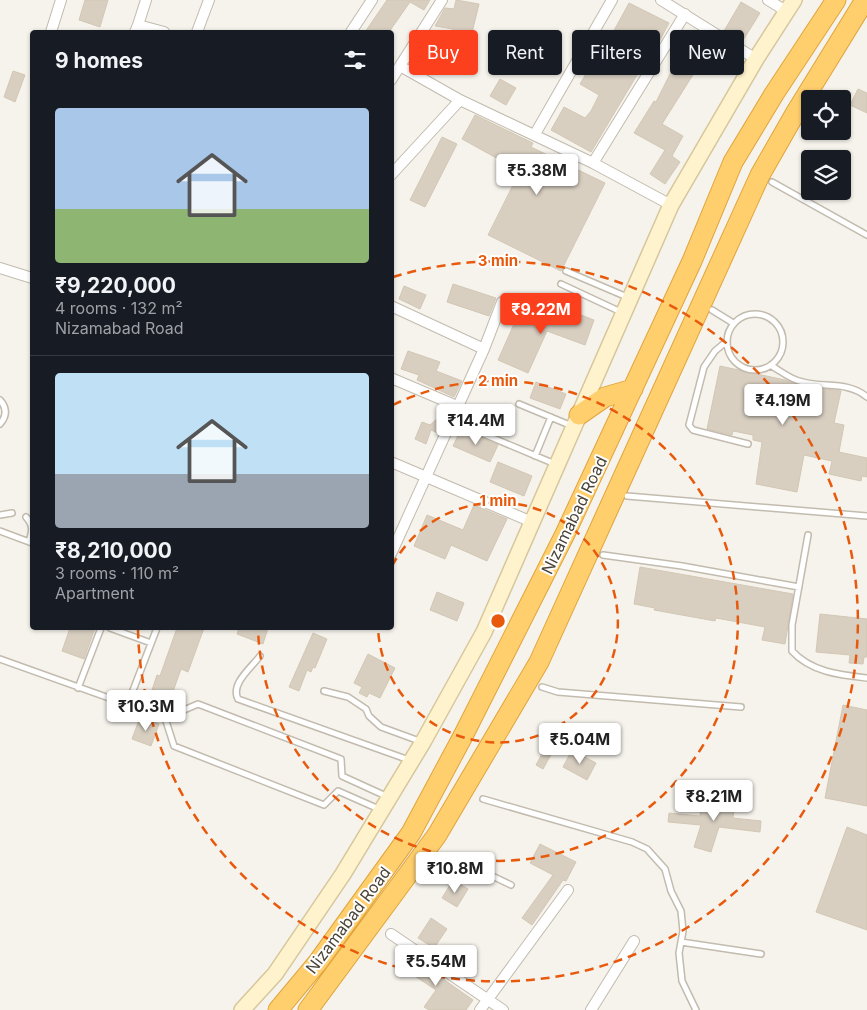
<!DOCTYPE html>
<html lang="en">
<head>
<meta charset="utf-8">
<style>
  body { margin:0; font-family:Inter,sans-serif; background:#242831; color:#f1f3f6; height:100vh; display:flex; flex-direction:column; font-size:19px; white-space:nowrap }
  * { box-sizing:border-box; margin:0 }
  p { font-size:16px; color:#9ea1a6 }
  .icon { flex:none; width:28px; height:28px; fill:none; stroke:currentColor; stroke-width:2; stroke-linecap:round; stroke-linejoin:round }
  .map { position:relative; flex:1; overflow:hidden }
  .details { position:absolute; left:30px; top:30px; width:364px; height:600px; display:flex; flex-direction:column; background:#171b24; border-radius:5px; box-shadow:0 1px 4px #0004 }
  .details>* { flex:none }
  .hud { position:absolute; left:409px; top:30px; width:382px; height:45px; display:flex; gap:10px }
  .fabs { position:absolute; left:801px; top:90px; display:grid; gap:10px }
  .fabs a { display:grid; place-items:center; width:50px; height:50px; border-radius:5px; background:#171b24; box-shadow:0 1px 4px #0004; font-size:25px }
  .price { position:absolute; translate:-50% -42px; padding:0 11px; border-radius:5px; background:#fff; color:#222; font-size:16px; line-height:32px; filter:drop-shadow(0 1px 2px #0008) }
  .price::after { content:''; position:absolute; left:50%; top:30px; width:15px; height:11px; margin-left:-8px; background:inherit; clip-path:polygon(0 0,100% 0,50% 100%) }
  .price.active { background:#fc3f1d; color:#fff }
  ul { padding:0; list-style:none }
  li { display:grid; align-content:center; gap:10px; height:265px; padding:0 25px }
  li+li { border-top:1px solid #363941 }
  li span { display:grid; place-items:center; height:155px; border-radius:5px; color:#555 }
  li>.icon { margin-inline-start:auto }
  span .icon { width:90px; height:90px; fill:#fffc; stroke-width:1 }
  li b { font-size:21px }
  h2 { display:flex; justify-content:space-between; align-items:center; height:60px; padding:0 25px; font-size:21px }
  .tag { padding:0 18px; border-radius:5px; background:#171b24; box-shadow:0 1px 4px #0004; font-size:18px; line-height:45px }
  .tag.active { background:#fc3f1d; color:#fff }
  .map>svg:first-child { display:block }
  .building { fill:#d8cfc1; stroke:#d3c7b4 }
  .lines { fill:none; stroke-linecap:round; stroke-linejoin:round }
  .lane-casing { stroke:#c2bbae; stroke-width:8 }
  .street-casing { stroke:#c2bbae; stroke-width:12 }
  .secondary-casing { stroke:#d6c79b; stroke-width:18 }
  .highway-casing { stroke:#e0a43c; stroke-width:21 }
  .lane { stroke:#fff; stroke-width:5 }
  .street { stroke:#fff; stroke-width:10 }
  .secondary { stroke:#fff3cd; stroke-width:15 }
  .highway { stroke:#ffcf6e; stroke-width:19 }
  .ring { fill:none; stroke:#e8590c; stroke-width:2.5; stroke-dasharray:9 6 }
  .labels { text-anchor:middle; stroke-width:4; stroke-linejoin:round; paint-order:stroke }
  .street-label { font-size:16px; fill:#4b4439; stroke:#fff }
  .centre { fill:#e8590c; stroke:#fff; stroke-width:2.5 }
  .ring-label { font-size:15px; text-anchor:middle; font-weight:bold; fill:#e8590c; stroke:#fff; stroke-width:4; stroke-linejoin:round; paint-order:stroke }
</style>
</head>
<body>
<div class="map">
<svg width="867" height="1010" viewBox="0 0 867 1010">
  <rect width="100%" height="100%" fill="#f6f3ec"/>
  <path class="building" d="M85,0H108L100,27L79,20Z
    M387,0H430L424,10L410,2L389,32H365Z
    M456,0L479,4L468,49L449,45L453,29L435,26L445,8L454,9Z
    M741,2L760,13L742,42L724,31Z
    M629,3L669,23L659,42L643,65L591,152L551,130L564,107L585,118L591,111L599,95L580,84L590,67L593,69Z
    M716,42L734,53L722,75L703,64Z
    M677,60L696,70L662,124L683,136L672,156L680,162L665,184L650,174L665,150L634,133L654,101L656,102Z
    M13,71L25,75L15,102L4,97Z
    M500,79L516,88L506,105L490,96Z
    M858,89L867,93V113L850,105Z
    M475,115L533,143L531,147L605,183L561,271L488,235L520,171L462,139Z
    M442,137L457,144L425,207L410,200Z
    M453,284L496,298L489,316L447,302Z
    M404,286L426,295L420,309L399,299Z
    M522,306L560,323L565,309L594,320L585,345L547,331L528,373L498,360Z
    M408,351L440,362L436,371L462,381L454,397L417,380L419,375L401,369Z
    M720,366L785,380L802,386L841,391L834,423L844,425L839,452L867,458V477L862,476L861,481L829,474L832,461L804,455L797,492L756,484L762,442L753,440V435L733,431L732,435L707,429Z
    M536,382L566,394L560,409L530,398Z
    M437,419L443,422L438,433L431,430L426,444L415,439L422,422L430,425Z
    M461,429L498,445L490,462L453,446Z
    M498,462L532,476L524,496L490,482Z
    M474,505L507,519L487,561L451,545L445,559L414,546L427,515L463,530Z
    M640,567L793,594L785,644L762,640L765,627L716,618L715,621L654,610L655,608L634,604Z
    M437,592L464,603L457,621L430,610Z
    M820,614L867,619V657H864L863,664L849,663L850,655L816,652Z
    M70,628H95L84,659L62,651Z
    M177,628H204L188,672L181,669L169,703L150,696L157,675L160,676Z
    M239,628H268L263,644L237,634Z
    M313,633L327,639L315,668L313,667L311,672L307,670L299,691L289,687Z
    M368,654L395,668L380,698L369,693L367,697L359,693L362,687L354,683Z
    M843,705L867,710V806L825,798Z
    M140,717L159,724L151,746L132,739Z
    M544,750L552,753L543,769L536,765Z
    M572,750L596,763L587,780L563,767Z
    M702,798L728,801L727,809L734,810L733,818L761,821L760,832L719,827L711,852L694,847L701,825L668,822L669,813L700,816Z
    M847,827L867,835V930L816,912Z
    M540,844L576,862L566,881L563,880L532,925L522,918L553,875L530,863Z
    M453,880L468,889L457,907L442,898Z
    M431,918L447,929L434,948L418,938Z
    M403,951L473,1000L466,1010H429L424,1007L436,990L395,963Z"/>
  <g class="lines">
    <defs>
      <path id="lane" d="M772,182L867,235
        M566,271L627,297
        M561,284L621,312
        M712,310L733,323
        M727 342a28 28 0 1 1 56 0a28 28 0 1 1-56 0Z
        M727,341L715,351L704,367L689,425L693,430L748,444
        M772,366C782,372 791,380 803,382C825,388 848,381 867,397
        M0,400C7,408 7,416 0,424
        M519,404L572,426
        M474,430L555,464
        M535,456L551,417
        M627,496L867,516
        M0,515L12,513
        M26,517C34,526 32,531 29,542
        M0,531L32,543
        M808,535L792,625V651C811,672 840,675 867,678
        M603,555L682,566L799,587
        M110,628L151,643
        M260,656C252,667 230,684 238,699L409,760
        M0,659L165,718L198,704L341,759L342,776L388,797
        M542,687L558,692L741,707
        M78,688L101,628
        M324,691L348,697L366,709L369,716L381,727L422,742
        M127,706L157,628
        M165,718L174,746L324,805L338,791L381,810
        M483,799L632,842L647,849L665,869L671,891L681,911L683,931L679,953L682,981L696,1010
        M444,861L469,873L488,874L511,885
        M681,942L761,954"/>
      <path id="street" d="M661,0L756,59
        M768,0L786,11
        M138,25L146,0
        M51,32L61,0
        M135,32L138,25L164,32
        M197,32L209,0
        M351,32L372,0
        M400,66L460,100L593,163L671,205
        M391,80L442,0
        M535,134L612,0
        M593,163L685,14
        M391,175L460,100
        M0,268L32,278
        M391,306L484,349
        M391,378L457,406
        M391,462L532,522
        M391,554L484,349L502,302
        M391,934L503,1010
        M480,1010L568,890
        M591,1010L634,941"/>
      <path id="secondary" d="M242,1010L275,974L343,874L423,742L484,632L671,205L756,59L794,0"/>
      <path id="highway" d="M579,415L605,397L633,389
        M278,1010L318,962L411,833L463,736L565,534L692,261L733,162L774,94L836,0
        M308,1010L437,835L539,662L760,175L796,112L865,0"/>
    </defs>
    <use href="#lane" class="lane-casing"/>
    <use href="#street" class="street-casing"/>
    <use href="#secondary" class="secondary-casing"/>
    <use href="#highway" class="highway-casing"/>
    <use href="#lane" class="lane"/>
    <use href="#street" class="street"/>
    <use href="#secondary" class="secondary"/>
    <use href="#highway" class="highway"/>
  </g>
  <g class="ring">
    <path d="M392 566A120 120 0 1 1 378 628"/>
    <path d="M393 405A240 240 0 1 1 258 629"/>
    <path d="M393 277A360 360 0 1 1 138 630"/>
  </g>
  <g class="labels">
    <g class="street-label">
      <text transform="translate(574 515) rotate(-64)" y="6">Nizamabad Road</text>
      <text transform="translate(348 920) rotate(-53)" y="6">Nizamabad Road</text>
    </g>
  </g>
  <circle cx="498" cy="621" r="8" class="centre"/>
  <g class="ring-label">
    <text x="498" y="266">3 min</text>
    <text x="498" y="386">2 min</text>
    <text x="498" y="506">1 min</text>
  </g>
</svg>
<div class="fabs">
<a><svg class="icon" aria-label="locate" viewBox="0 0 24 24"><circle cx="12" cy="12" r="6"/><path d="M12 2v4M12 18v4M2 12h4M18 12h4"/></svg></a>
<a><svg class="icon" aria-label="layers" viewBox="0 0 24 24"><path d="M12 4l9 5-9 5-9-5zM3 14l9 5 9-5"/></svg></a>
</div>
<b class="price" style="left:537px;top:196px">₹5.38M</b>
<b class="price active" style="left:541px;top:335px">₹9.22M</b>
<b class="price" style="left:783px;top:426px">₹4.19M</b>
<b class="price" style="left:476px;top:446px">₹14.4M</b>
<b class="price" style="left:146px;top:732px">₹10.3M</b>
<b class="price" style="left:580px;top:765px">₹5.04M</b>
<b class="price" style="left:714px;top:822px">₹8.21M</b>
<b class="price" style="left:455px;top:894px">₹10.8M</b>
<b class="price" style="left:436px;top:987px">₹5.54M</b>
<div class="hud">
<a class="tag active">Buy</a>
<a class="tag">Rent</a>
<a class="tag">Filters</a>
<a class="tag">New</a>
</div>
<section class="details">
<h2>9 homes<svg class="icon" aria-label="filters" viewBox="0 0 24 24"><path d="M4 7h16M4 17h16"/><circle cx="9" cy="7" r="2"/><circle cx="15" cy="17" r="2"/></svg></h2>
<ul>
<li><span style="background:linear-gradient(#a9c7e8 65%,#8fb573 0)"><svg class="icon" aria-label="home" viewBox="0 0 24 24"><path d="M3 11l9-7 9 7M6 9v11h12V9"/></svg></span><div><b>₹9,220,000</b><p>4 rooms · 132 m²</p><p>Nizamabad Road</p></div></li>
<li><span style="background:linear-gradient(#bfe0f5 65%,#9aa5b1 0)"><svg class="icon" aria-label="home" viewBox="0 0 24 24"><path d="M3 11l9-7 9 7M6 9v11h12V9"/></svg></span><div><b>₹8,210,000</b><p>3 rooms · 110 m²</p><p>Apartment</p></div></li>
</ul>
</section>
</div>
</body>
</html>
